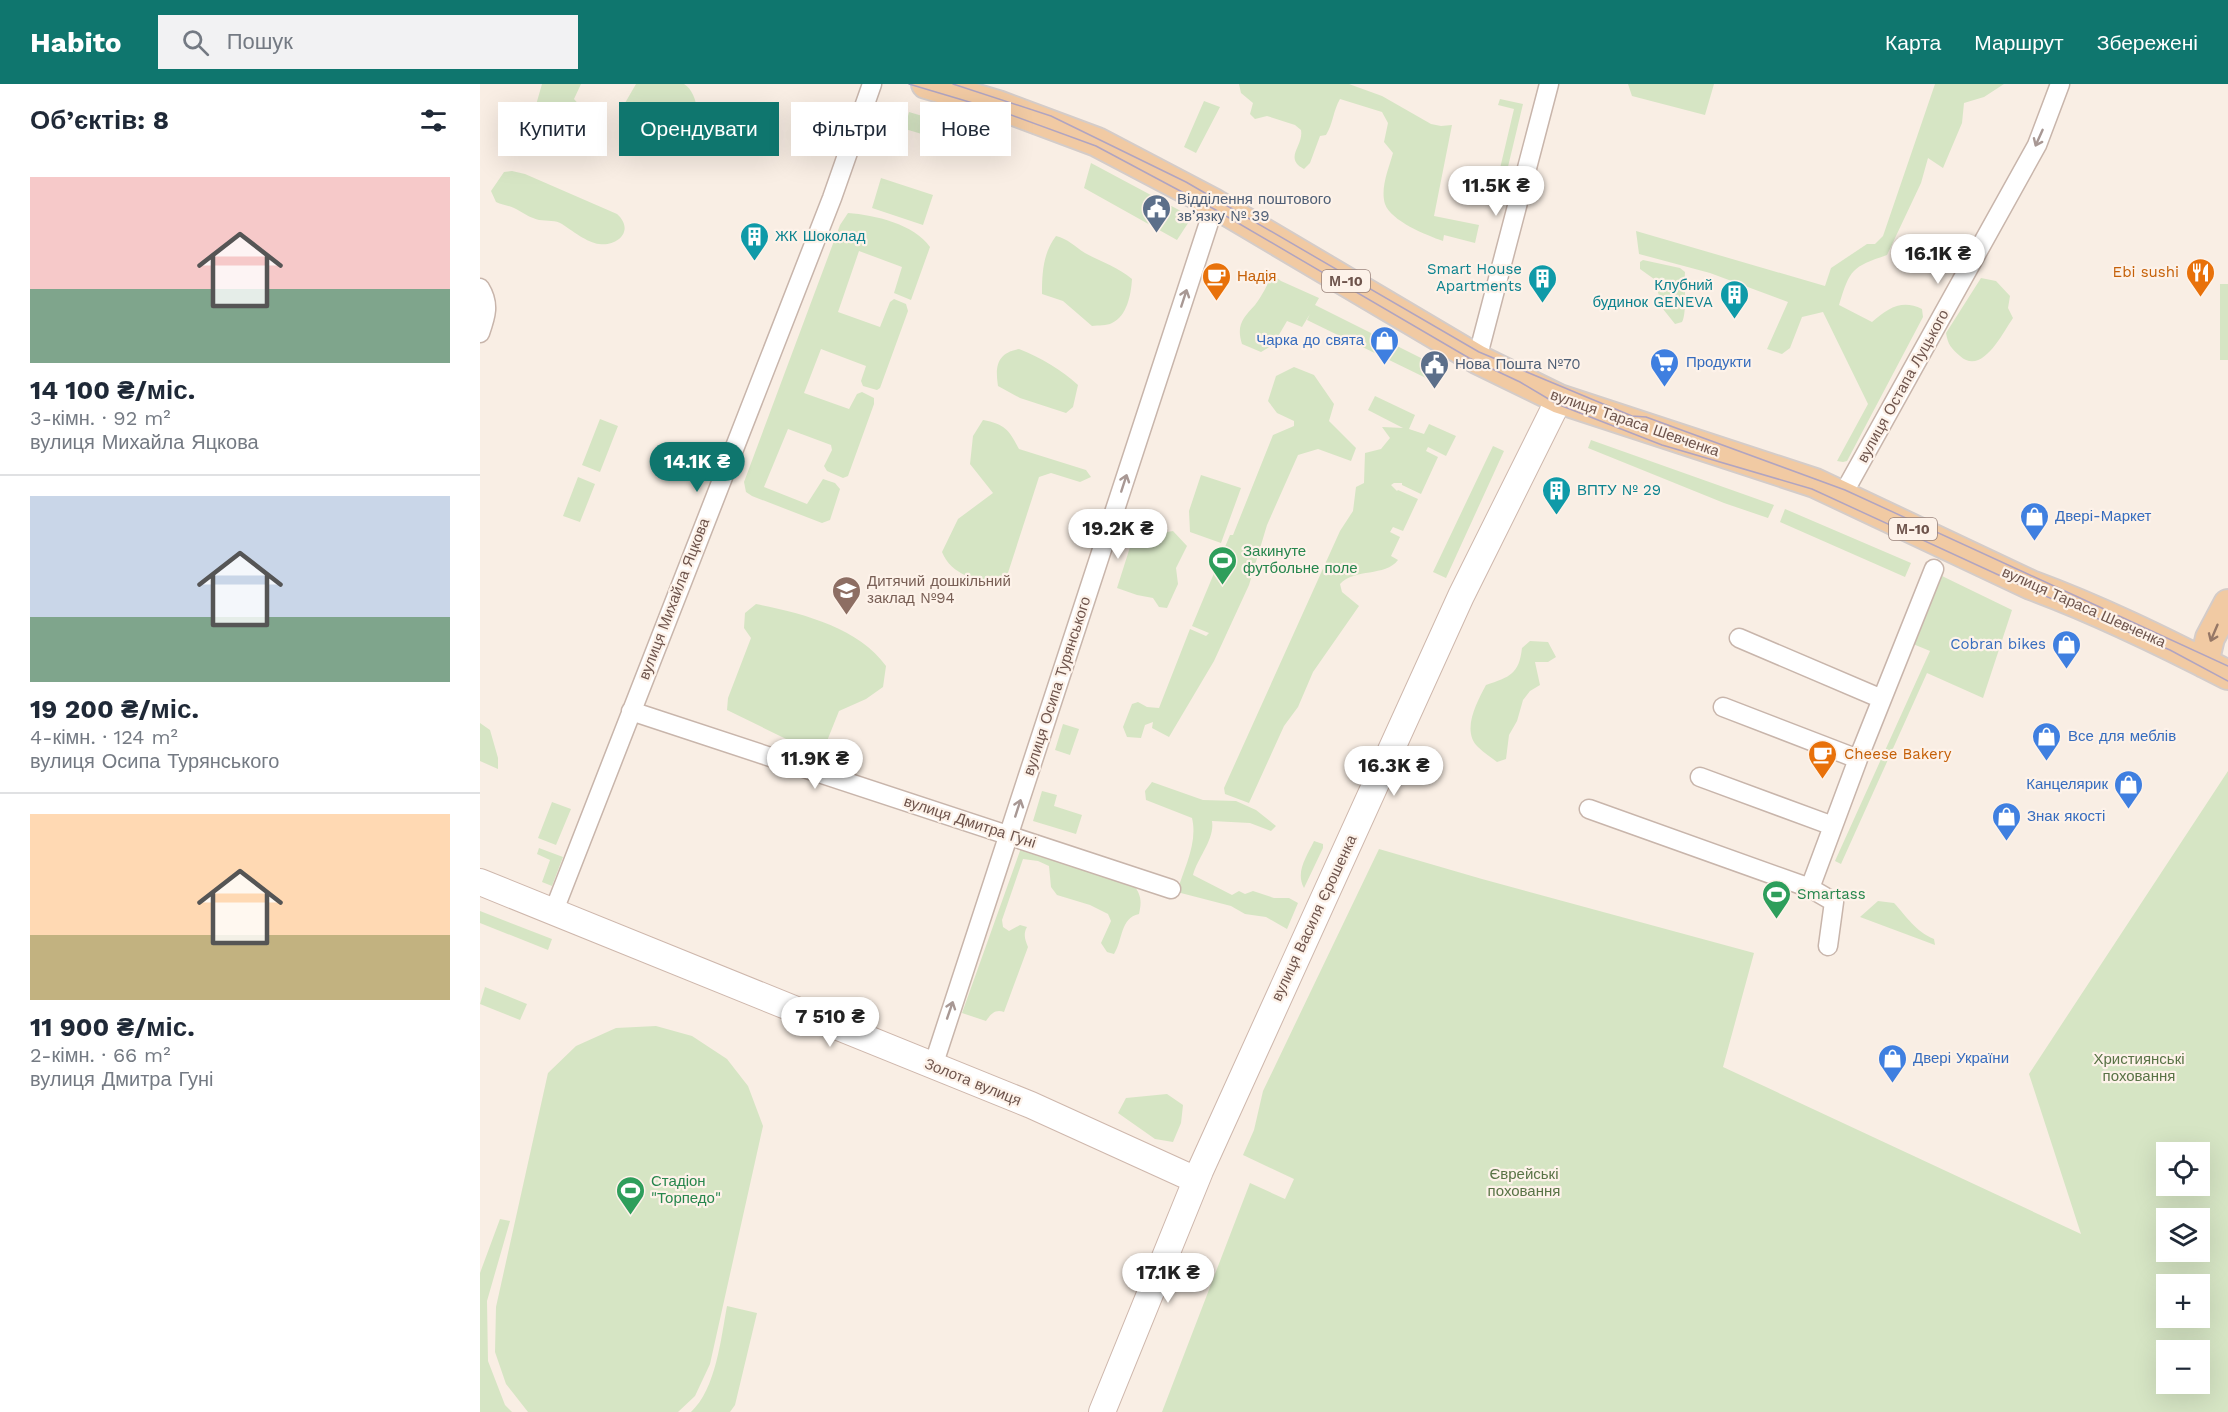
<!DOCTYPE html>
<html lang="uk">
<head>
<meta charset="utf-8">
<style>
  body { margin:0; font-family:"Work Sans",sans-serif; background:#f2f2f3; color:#1f2937; height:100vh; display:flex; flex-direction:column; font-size:22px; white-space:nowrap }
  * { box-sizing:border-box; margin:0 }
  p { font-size:20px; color:#747a83 }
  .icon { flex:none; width:33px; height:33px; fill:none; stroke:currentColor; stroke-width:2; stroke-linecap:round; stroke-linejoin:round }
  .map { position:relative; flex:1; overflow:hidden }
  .panel { display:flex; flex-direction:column; background:#fff; width:480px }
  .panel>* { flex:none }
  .banner { position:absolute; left:18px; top:18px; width:570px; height:54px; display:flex; gap:12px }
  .fabs { position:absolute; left:1676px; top:1058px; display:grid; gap:12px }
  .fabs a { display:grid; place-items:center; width:54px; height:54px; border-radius:0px; background:#fff; box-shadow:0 6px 24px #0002; font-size:30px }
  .price { position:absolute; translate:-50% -51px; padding:0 14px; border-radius:21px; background:#fff; color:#222; font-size:20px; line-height:39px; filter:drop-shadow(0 2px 3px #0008) }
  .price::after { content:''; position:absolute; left:50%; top:36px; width:18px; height:14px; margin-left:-9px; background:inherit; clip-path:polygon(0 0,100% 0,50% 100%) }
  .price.active { background:#0f766e; color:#fff }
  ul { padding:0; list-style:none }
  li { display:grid; align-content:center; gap:12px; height:318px; padding:0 30px }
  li+li { border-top:2px solid #e0e1e3 }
  li span { display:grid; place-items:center; height:186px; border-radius:0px; color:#555 }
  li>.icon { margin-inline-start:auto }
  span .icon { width:108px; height:108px; fill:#fffc; stroke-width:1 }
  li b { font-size:26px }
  h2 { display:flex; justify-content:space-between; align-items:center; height:72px; padding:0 30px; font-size:26px }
  .pill { padding:0 21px; border-radius:0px; background:#fff; box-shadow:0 6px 24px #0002; font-size:21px; line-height:54px }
  .pill.active { background:#0f766e; color:#fff }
  header { display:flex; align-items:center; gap:36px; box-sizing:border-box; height:84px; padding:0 30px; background:#0f766e; color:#fff }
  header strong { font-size:28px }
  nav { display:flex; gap:33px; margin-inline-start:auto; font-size:21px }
  .search { width:420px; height:54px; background:#f2f2f3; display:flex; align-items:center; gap:15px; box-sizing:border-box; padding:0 21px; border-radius:0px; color:#747a83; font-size:22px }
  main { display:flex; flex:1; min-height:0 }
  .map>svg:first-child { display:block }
  .green { fill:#d6e5c4; fill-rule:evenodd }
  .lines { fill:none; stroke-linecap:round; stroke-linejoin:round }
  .street-casing { stroke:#c8b5ab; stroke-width:21 }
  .secondary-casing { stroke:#ceb7ac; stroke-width:28 }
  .primary-casing { stroke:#d4ccc9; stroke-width:32 }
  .street { stroke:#fff; stroke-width:18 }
  .secondary { stroke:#fff; stroke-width:26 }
  .primary { stroke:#f1caa3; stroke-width:28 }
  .tram { stroke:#b0a4c1; stroke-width:1.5 }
  .oneway { stroke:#a89894 }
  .oneway2 { stroke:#957766 }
  .labels { text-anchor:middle; stroke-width:4.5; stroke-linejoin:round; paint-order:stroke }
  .shield { fill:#fdf2e9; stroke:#99837b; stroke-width:1.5 }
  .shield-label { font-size:14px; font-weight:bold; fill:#6e544c }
  .service-label { font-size:15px; fill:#4e5e75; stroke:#fdf2e9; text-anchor:start }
  .culture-label { font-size:15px; fill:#0d838f; stroke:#fdf2e9; text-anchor:start }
  .food-label { font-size:15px; fill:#c56008; stroke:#fdf2e9; text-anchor:start }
  .shop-label { font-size:15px; fill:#366cbe; stroke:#fdf2e9; text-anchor:start }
  .street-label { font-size:15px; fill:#6e544c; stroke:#fdf2e9 }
  .leisure-label { font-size:15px; fill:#27864d; stroke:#fdf2e9; text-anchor:start }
  .education-label { font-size:15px; fill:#785e54; stroke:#fdf2e9; text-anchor:start }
  .park-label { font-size:15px; fill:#597346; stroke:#fdf2e9 }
</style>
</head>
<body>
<header>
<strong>Habito</strong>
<div class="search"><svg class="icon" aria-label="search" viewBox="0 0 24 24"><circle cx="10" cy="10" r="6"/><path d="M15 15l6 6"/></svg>Пошук</div>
<nav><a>Карта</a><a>Маршрут</a><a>Збережені</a></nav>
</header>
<main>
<section class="panel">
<h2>Об’єктів: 8<svg class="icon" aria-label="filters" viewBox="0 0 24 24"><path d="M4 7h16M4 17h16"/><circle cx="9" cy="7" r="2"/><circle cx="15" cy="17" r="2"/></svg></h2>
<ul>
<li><span style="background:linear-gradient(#f6c9c9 60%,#7fa58c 0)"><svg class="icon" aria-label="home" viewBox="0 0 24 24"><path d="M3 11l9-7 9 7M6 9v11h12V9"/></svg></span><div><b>14 100 ₴/міс.</b><p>3-кімн. · 92 m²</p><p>вулиця Михайла Яцкова</p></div></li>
<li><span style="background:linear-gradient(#c9d6e8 65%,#7fa58c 0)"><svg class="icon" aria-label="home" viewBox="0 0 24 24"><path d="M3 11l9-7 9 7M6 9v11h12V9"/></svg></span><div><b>19 200 ₴/міс.</b><p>4-кімн. · 124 m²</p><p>вулиця Осипа Турянського</p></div></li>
<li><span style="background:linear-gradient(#ffd9b3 65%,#c2b280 0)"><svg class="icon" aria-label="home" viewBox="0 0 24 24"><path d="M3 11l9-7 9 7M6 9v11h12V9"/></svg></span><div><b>11 900 ₴/міс.</b><p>2-кімн. · 66 m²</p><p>вулиця Дмитра Гуні</p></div></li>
</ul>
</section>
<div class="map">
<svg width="1748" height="1328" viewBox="0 0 1748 1328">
  <rect width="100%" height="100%" fill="#f9eee4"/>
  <path class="green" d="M62,0H101L94,15L101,23C99,32 94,39 93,49L82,57L74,56L69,50L54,42V28Z
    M156,0H204C216,7 222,33 211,42V59L206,67L198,69L166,59L156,52L151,45L144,26L145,19Z
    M759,0H869L902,12L951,40L961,42L972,41L954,132L999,141L995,159L964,151L963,157C946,151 911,137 905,120C900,104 909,84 913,69L904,58L908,39L902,28L860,15C853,27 853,40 846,51L840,52L830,79L824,85C803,74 824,62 821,46L815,41L787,32L775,35L770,30L773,19L761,9Z
    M1148,0H1234L1225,31L1152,12Z
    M1455,0H1524L1504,13L1484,19L1482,39L1463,84L1448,74L1441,99L1407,171C1372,183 1370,185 1359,221L1392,238C1408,224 1422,215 1442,225L1443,233L1367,377L1363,378L1357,377L1388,320L1343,228L1322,233L1310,264L1302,270L1287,265L1308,218L1230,189L1159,170L1156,147L1345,202L1351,184L1387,160H1395L1403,152Z
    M1020,15L1043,20L1021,112L1014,110L1034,25L1018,21Z
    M724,17L740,23L716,69L704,63Z
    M429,28L466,39L462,56L425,45Z
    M478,42L513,52L509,68L474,59Z
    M611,79L712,133L697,156L604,104Z
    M32,87L45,90L137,130C155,146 138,163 119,160C108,159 91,146 82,140C76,136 67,137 59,136C50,134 42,128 34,124C28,121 22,121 16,118L11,107L24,88Z
    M401,94L453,111L443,141L392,124Z
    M368,129C395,131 434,140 450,163L431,216L414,209L422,183L379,167L358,228L400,243L410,218L414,215L426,220L428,227L400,304L397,306L383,302L381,297L386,282L341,265L324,309L369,325L377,310L382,308L394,314V320L368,392L363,394L347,387L344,382L352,366L351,361L308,345L284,403L327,420L343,395L355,399L360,405L350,436L342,439L272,412L266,408L264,398L360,141Z
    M576,152C588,155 594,162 605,169C621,178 638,183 652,195C651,211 647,232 632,239C627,242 618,241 612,242L583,217L562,210C562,189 563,169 576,152Z
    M1163,176L1200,184L1205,188C1204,202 1207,229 1202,238L1195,240L1183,225L1174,195L1160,185V178Z
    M792,190L801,197L839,214L835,221L953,280L946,294L827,236L830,230L822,243L807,237L793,261L781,268L762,260C756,241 763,234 775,221C782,212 788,200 792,190Z
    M1501,194L1516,197L1530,212L1528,224L1533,234C1522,250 1502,292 1480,272C1471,264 1468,261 1466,249Z
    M1740,200H1748V276H1740Z
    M539,265C560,273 582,286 598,301L593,323L586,329L540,314L518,302C515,282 517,269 539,265Z
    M814,283L834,291L854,320L849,337L876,364L871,377L838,365L818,371L787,441L769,501L734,577L689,653L672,644L673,638L665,641L661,654L647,653L643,643L652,620L658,618L667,623L679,624L710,545L726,552L729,549L712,542L750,451H753L793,351L814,342V337L797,329L788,317L796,292Z
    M895,312L935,331L929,345L944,350L949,340L976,352L966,372L948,363L946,367L958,373L941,410L922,401V399H914L911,401L917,407L918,406L938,415L923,447L913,443L910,448L920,453L911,472L918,476C905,493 875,484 860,500L862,508L879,522L833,588L818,623L804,642L769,719L745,710L744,704L860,447L873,427L876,403L884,399L885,369L901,365L910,354L902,343L923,344L888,326Z
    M120,335L138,342L120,388L102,381Z
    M503,336C525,340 529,346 539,365L606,386L611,393L600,398L571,389L559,393L526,495L518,503C497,496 471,491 462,468L478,435L513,409L490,380L493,352Z
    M1111,356L1294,421L1288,434L1244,419L1108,364Z
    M1013,362L1024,367L966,494L953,488Z
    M721,391L761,404L741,459L710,448L709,427Z
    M98,393L115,400L100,438L83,432Z
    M1305,425L1431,479L1425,493L1300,438Z
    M658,438C667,455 676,450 693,447L707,462L696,484L698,500L687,524L679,523L673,514L657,511L637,504Z
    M1462,492L1532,526L1503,614L1447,589L1361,780L1355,777L1450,567L1433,560Z
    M276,520C321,529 378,543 406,582L403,603L386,615L359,627L341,672L247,626L248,614L271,554L264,544L265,529Z
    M1050,557L1068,558L1076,573L1068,578H1055L1060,601L1050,607L1043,616L1037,637L1029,651L1026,675L1017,678C1011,673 1004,669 998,663C981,647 997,618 1006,601C1030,593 1039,590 1042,564Z
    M0,639L10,646L18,674V685L0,677Z
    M583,640L599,645L590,671L575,666Z
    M1748,687V1328H682L770,1099L805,1115L814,1095L763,1071L774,1046L783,1007L899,765L1002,795L1274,869L1243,983L1601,1150L1549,990ZM1686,1068H1719V1101H1686ZM1686,1134H1719V1167H1686ZM1686,1200H1719V1233H1686ZM1686,1266H1719V1299H1686Z
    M672,698L723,716L756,717L776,726L796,742L791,747L770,739L732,737C735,755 718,773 713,791L752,811L759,807L765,810L773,807L794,814H809L818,819L807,845L786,833L765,830L751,822L697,808C704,784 718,759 712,734L666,716L665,707Z
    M562,707L577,711L574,722L602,731L596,750L553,737Z
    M72,718L91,725L76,761L58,754Z
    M834,757L843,760V764L824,804C815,788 827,772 834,757Z
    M59,764L83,773L72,802L62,798L70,776L57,770Z
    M541,764L653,800C661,811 662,816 659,830C640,834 643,856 634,870L627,868L621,859L631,837L628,830L610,821L577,811L571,803L569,782L558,777L543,775L522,836L523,843L529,847L540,841L547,843C543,850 545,856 548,863L524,928C515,925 511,930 506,937L482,929Z
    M1398,817L1414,819C1427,833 1435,847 1454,855L1455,861L1380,833Z
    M0,827L72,855L68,866L0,839Z
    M5,903L47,920L40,936L0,920Z
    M176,942L212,952L247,975L268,1002L283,1042L230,1280L215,1312L198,1328H48L26,1300L15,1268L16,1223L68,989L96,962L136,944Z
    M687,1010L703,1021L701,1039L693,1058L675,1055L638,1029L646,1014Z
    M20,1135L30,1137L7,1217L8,1277L25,1321L32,1328H0V1189Z
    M247,1222L277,1229L255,1321L250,1328H211C236,1305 241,1254 247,1222Z"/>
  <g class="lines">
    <defs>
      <path id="street" d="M0,204C10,220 6,232 0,249
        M997,275L1069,0
        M1362,412L1557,61L1580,0
        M1259,554L1402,615L1454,485
        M1243,623L1378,675
        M151,627L691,805
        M1220,693L1353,742
        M1109,725L1330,804L1378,675L1402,615
        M1330,804L1354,818L1348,862
        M73,829L352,114L392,0
        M453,982L735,120"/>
      <path id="secondary" d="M0,798L551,1021L716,1096
        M622,1328L720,1087L981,512L1079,315"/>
      <path id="primary" d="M446,0L518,21L617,58L735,120L997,275L1079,315L1335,399L1551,501C1619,526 1684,558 1748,591
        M1724,579L1730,554L1748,520"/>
    </defs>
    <use href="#street" class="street-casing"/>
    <use href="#secondary" class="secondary-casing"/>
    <use href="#primary" class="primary-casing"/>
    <use href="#street" class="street"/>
    <use href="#secondary" class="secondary"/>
    <use href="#primary" class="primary"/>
    <path class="tram" d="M429,0L523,28L616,62L734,125L989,274L1040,298L1077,320L1182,361L1332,405L1549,505L1690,566L1748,597
      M473,0L571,32L706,98L999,268L1152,332L1166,333L1365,406L1748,582"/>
  </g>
  <defs><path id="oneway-shaft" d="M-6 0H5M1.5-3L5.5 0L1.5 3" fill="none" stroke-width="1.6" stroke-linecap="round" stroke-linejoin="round" transform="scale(1.5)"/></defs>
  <g class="oneway">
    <use href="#oneway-shaft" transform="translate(1559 54) rotate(114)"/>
    <use href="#oneway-shaft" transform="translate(704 214) rotate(-72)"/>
    <use href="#oneway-shaft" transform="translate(644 399) rotate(-72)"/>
    <use href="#oneway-shaft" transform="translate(538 724) rotate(-72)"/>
    <use href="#oneway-shaft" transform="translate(470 926) rotate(-71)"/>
  </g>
  <use class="oneway2" href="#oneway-shaft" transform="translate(1734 549) rotate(113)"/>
  <defs>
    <symbol id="civic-pin" viewBox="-11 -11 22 30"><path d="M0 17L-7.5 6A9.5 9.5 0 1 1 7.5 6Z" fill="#5c6f8a" stroke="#fdf2e9"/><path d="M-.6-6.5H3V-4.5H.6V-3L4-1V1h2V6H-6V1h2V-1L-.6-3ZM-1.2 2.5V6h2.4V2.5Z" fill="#fff"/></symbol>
    <symbol id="building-pin" viewBox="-11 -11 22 30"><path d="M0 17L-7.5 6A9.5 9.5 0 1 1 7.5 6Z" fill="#0f9aa8" stroke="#fdf2e9"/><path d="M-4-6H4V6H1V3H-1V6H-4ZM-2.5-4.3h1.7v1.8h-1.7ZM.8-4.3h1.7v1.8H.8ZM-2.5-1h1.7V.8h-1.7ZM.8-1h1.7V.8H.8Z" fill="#fff"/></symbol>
    <symbol id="restaurant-pin" viewBox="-11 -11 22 30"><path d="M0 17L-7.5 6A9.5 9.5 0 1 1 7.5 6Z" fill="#e8710a" stroke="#fdf2e9"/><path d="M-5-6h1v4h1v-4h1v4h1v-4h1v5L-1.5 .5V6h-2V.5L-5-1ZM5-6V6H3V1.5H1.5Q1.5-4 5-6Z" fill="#fff"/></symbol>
    <symbol id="cafe-pin" viewBox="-11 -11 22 30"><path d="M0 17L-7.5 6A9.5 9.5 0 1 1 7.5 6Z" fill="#e8710a" stroke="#fdf2e9"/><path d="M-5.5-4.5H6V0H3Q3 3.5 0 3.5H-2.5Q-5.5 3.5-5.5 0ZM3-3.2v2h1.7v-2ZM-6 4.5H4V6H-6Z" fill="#fff"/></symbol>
    <symbol id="shop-pin" viewBox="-11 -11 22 30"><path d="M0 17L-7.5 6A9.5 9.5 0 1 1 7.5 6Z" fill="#3f7fe0" stroke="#fdf2e9"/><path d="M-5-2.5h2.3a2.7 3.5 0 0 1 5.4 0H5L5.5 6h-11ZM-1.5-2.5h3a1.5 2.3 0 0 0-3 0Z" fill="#fff"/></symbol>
    <symbol id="supermarket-pin" viewBox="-11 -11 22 30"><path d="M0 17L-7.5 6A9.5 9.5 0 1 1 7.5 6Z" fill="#3f7fe0" stroke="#fdf2e9"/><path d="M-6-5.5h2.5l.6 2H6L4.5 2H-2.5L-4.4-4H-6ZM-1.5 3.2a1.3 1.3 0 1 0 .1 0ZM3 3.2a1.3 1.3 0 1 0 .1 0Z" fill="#fff"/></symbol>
    <symbol id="stadium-pin" viewBox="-11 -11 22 30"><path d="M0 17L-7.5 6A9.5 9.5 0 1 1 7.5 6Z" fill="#2e9e5b" stroke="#fdf2e9"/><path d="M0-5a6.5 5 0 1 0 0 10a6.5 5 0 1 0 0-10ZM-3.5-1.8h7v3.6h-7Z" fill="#fff"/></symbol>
    <symbol id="school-pin" viewBox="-11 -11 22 30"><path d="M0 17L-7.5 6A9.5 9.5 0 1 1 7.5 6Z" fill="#8d6e63" stroke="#fdf2e9"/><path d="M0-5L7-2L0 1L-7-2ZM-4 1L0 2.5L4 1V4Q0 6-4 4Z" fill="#fff"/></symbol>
  </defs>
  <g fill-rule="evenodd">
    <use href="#civic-pin" x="660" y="108" width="33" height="45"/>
    <use href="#building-pin" x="258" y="136" width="33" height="45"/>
    <use href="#restaurant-pin" x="1704" y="172" width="33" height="45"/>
    <use href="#cafe-pin" x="720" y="176" width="33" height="45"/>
    <use href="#building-pin" x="1046" y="178" width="33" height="45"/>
    <use href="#building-pin" x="1238" y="194" width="33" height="45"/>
    <use href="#shop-pin" x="888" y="240" width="33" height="45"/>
    <use href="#supermarket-pin" x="1168" y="262" width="33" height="45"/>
    <use href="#civic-pin" x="938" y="264" width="33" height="45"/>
    <use href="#building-pin" x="1060" y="390" width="33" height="45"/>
    <use href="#shop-pin" x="1538" y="416" width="33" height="45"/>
    <use href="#stadium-pin" x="726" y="460" width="33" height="45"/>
    <use href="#school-pin" x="350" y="490" width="33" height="45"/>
    <use href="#shop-pin" x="1570" y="544" width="33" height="45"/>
    <use href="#shop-pin" x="1550" y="636" width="33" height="45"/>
    <use href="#cafe-pin" x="1326" y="654" width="33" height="45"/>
    <use href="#shop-pin" x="1632" y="684" width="33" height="45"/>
    <use href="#shop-pin" x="1510" y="716" width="33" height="45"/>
    <use href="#stadium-pin" x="1280" y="794" width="33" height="45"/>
    <use href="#shop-pin" x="1396" y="958" width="33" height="45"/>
    <use href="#stadium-pin" x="134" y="1090" width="33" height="45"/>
  </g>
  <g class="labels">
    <g class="shield">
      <rect x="842" y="186" width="48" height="22" rx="4.5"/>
      <rect x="1409" y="434" width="48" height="22" rx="4.5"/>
    </g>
    <g class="shield-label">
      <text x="866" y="202">М-10</text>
      <text x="1433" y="450">М-10</text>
    </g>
    <g class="service-label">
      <text x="697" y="120">Відділення поштового<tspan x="697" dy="17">зв’язку № 39</tspan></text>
      <text x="975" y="285">Нова Пошта №70</text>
    </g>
    <g class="culture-label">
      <text x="295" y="157">ЖК Шоколад</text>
      <text x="1042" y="190" text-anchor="end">Smart House<tspan x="1042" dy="17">Apartments</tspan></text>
      <text x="1233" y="206" text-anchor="end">Клубний<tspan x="1233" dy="17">будинок GENEVA</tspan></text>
      <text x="1097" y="411">ВПТУ № 29</text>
    </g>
    <g class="food-label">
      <text x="1699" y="193" text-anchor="end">Ebi sushi</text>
      <text x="757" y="197">Надія</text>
      <text x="1364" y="675">Cheese Bakery</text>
    </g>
    <g class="shop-label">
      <text x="884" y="261" text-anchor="end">Чарка до свята</text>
      <text x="1206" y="283">Продукти</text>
      <text x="1575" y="437">Двері-Маркет</text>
      <text x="1566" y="565" text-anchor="end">Cobran bikes</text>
      <text x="1588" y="657">Все для меблів</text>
      <text x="1628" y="705" text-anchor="end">Канцелярик</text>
      <text x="1547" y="737">Знак якості</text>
      <text x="1433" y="979">Двері України</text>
    </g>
    <g class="street-label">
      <text transform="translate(1423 302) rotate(-61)" y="5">вулиця Остапа Луцького</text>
      <text transform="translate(1155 339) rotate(19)" y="5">вулиця Тараса Шевченка</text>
      <text transform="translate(194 515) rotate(-69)" y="5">вулиця Михайла Яцкова</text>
      <text transform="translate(1604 523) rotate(24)" y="5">вулиця Тараса Шевченка</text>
      <text transform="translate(577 602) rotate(-72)" y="5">вулиця Осипа Турянського</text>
      <text transform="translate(490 738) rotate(18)" y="5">вулиця Дмитра Гуні</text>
      <text transform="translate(834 834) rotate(-65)" y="5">вулиця Василя Єрошенка</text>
      <text transform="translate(493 998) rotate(22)" y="5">Золота вулиця</text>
    </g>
    <g class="leisure-label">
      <text x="763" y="472">Закинуте<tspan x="763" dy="17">футбольне поле</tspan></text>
      <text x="1317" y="815">Smartass</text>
      <text x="171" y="1102">Стадіон<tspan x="171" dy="17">"Торпедо"</tspan></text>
    </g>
    <g class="education-label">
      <text x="387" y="502">Дитячий дошкільний<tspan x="387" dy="17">заклад №94</tspan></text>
    </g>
    <g class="park-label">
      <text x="1659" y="980">Християнські<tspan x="1659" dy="17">поховання</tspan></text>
      <text x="1044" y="1095">Єврейські<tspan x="1044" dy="17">поховання</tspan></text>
    </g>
  </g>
</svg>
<div class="fabs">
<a><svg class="icon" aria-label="locate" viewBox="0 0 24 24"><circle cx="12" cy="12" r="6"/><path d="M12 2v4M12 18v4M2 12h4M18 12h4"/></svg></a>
<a><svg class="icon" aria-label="layers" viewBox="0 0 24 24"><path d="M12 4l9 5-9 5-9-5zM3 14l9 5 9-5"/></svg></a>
<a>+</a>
<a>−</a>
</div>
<b class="price" style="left:1016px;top:133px">11.5K ₴</b>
<b class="price" style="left:1458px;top:201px">16.1K ₴</b>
<b class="price active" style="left:217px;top:409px">14.1K ₴</b>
<b class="price" style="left:638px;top:476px">19.2K ₴</b>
<b class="price" style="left:335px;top:706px">11.9K ₴</b>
<b class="price" style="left:914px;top:713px">16.3K ₴</b>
<b class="price" style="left:350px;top:964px">7 510 ₴</b>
<b class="price" style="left:688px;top:1220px">17.1K ₴</b>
<div class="banner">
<a class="pill">Купити</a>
<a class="pill active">Орендувати</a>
<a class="pill">Фільтри</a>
<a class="pill">Нове</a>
</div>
</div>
</main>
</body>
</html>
